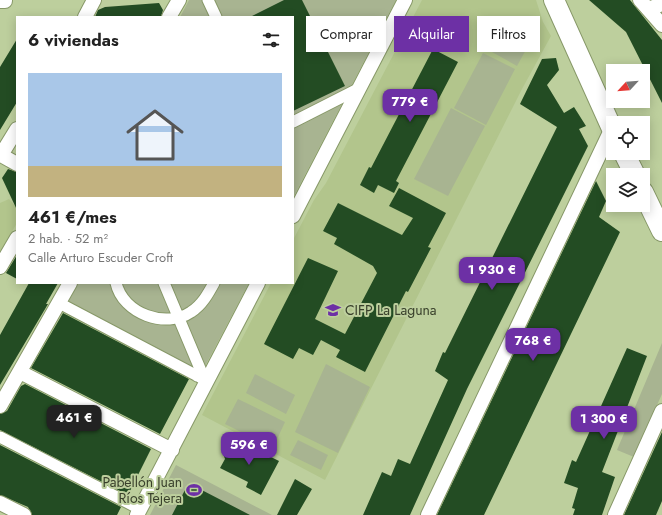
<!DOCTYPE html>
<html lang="es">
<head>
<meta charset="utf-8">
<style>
  body { margin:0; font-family:Jost,sans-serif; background:#f2f2f2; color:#222; height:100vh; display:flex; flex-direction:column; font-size:15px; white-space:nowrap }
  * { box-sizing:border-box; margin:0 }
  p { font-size:13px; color:#767676 }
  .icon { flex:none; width:22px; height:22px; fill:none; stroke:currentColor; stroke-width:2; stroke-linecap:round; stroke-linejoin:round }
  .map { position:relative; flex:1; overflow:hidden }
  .details { position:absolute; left:16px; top:16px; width:278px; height:268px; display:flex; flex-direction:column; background:#fff; border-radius:0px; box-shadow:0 2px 10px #0003 }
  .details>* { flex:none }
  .top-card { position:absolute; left:306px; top:16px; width:296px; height:36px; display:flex; gap:8px }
  .needle { width:26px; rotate:244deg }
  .tools { position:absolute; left:606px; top:64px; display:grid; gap:8px }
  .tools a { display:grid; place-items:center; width:44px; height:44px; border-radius:0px; background:#fff; box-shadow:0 2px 10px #0003; font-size:20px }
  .price { position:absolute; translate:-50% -34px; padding:0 9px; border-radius:8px; background:#6d30a5; color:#fff; font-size:13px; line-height:26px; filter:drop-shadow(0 1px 2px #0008) }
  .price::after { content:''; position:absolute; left:50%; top:24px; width:12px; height:9px; margin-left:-6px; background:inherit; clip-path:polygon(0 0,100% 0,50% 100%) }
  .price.selected { background:#222; color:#fff }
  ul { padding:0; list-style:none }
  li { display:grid; align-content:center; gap:8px; height:212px; padding:0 12px }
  li span { display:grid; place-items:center; height:124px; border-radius:0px; color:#555 }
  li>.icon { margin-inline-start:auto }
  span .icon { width:72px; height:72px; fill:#fffc; stroke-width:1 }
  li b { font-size:17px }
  h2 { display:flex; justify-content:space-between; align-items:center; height:48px; padding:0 12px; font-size:17px }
  .pill { padding:0 14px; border-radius:0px; background:#fff; box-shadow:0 2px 10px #0003; font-size:14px; line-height:36px }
  .pill.selected { background:#6d30a5; color:#fff }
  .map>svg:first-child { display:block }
  .built { fill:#b2c58c }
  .green { fill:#a8b491 }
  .building { fill:#234c23 }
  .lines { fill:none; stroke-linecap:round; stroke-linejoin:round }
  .pedestrian-casing { stroke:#879868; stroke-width:13 }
  .minor-casing { stroke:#879868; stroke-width:16 }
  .secondary-casing { stroke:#879868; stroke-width:22 }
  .pedestrian { stroke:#fff; stroke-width:11 }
  .minor { stroke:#fff; stroke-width:14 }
  .secondary { stroke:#fff; stroke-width:20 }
  .labels { text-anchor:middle; stroke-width:4; stroke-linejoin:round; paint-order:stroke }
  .poi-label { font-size:14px; fill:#39402b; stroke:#bdcf9d; text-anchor:start }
</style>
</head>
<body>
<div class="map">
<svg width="662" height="515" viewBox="0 0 662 515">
  <rect width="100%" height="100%" fill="#bdcf9d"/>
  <path class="built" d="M422,0H536L543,22L551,36L522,89L325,480L202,415L271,283H293V240L314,200L326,183Z
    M9,199L17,208V223L0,252V203Z"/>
  <path class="green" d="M189,0H396L293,198V17H180Z
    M500,16L534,35L517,66L483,47Z
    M483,53L515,69L486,125L454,108Z
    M451,108L485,126L448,196L414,179Z
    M77,283H249L202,372L67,301Z
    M662,343V394L634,457L617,450Z
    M326,364L370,387L338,453L295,432Z
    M255,374L295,395L286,414L246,393Z
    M238,399L285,422L273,448L225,424Z
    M298,440L328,455L321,470L290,455Z
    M176,465L272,515H150Z"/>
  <path class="building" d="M284,0H302L345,86L293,111V17H250Z
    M589,0H630L662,40V103L626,32Z
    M159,3L163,10L161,17H95L98,10L105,7Z
    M17,39V102L0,130V67Z
    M433,49L458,62L396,181L399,183L394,193L378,185L374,193L360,185L369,167L371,168Z
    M556,58L559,70L547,85L564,113L574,107L586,126L579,129L588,146L467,389L410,515H363L382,472L391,476L398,459L410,464L448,380L435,371L443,352L445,353L557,127L520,104L542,59Z
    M8,169L17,172V210L2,178Z
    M596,181L606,201L599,217L620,232L484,515H437Z
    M399,188L446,213L428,247L431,248L408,292L406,291L365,372L336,357L340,350L321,340L313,355L299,348L293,359L264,344L308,258L338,271L315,319L345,334L377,273L373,266L334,244L337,238L323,231L338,203L402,235L413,218L389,206Z
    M17,255V279L6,273Z
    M29,283H58L46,304H48L0,385V335Z
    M63,313L189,379L160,434L31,368Z
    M627,348L647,356L602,472L615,477L602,515H573L575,509L572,508L578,488L564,483L572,460L576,462Z
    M25,384L151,449L128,495L0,430V414L7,411L21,386Z
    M662,432V501L656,515H624Z
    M235,439L279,461L261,495L246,487L248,482L220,468L225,459L222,450L231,448Z
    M0,445L121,507L117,515H32L28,507L0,495Z
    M295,479L312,489L297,515H277Z
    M194,486L250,515H172L186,488Z"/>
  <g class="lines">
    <defs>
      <path id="pedestrian" d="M208,0L216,17
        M293,122L360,88
        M116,283C123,314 166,329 191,312C202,305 208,294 214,283
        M164,283L201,371L197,376
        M59,303L207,381
        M0,437L140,509"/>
      <path id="minor" d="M640,0L662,25
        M0,1H5
        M648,9L662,4
        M85,17L94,0
        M169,17L179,0
        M17,129L1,155L17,164
        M293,216L405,0
        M0,267L17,238
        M20,372L172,450
        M0,406L70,283
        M0,503L24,515
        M137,515L258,283
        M428,515L612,128
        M615,515L662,411"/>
      <path id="secondary" d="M554,0L613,131
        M624,153L635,175
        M643,192L662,231"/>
    </defs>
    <use href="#pedestrian" class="pedestrian-casing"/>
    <use href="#minor" class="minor-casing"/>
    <use href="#secondary" class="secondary-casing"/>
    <use href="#pedestrian" class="pedestrian"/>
    <use href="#minor" class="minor"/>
    <use href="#secondary" class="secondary"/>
  </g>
  <defs>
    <symbol id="school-bare" viewBox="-9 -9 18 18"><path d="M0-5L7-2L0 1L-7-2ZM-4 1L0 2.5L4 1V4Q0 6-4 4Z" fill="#6d30a5" stroke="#bdcf9d" stroke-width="2.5" paint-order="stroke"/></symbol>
    <symbol id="stadium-bare" viewBox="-9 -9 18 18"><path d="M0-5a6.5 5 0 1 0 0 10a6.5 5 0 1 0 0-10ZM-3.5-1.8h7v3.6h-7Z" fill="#6d30a5" stroke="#bdcf9d" stroke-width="2.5" paint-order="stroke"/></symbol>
  </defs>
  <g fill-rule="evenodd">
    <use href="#school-bare" x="322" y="299" width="22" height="22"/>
    <use href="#stadium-bare" x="183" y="479" width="22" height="22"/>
  </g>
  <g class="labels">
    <g class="poi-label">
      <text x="345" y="315">CIFP La Laguna</text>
      <text x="182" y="487" text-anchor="end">Pabellón Juan<tspan x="182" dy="16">Ríos Tejera</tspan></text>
    </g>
  </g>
</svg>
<div class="tools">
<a><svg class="needle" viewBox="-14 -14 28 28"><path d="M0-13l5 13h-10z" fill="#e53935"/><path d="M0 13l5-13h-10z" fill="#767676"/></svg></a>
<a><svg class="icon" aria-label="locate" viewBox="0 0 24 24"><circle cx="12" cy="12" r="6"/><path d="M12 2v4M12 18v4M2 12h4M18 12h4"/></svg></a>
<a><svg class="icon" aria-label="layers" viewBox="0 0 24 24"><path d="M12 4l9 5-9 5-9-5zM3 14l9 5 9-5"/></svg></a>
</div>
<b class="price" style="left:410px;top:123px">779 €</b>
<b class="price" style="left:492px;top:291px">1 930 €</b>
<b class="price" style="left:533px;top:362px">768 €</b>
<b class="price selected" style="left:74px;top:439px">461 €</b>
<b class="price" style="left:604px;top:440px">1 300 €</b>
<b class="price" style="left:249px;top:466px">596 €</b>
<div class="top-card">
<a class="pill">Comprar</a>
<a class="pill selected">Alquilar</a>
<a class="pill">Filtros</a>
</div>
<section class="details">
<h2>6 viviendas<svg class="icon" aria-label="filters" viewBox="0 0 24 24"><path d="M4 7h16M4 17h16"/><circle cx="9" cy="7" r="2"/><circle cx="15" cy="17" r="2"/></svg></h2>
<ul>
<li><span style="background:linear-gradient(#a9c7e8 75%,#c2b280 0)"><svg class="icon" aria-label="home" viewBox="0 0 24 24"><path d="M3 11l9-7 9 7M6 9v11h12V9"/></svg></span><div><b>461 €/mes</b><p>2 hab. · 52 m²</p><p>Calle Arturo Escuder Croft</p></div></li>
</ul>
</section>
</div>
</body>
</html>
